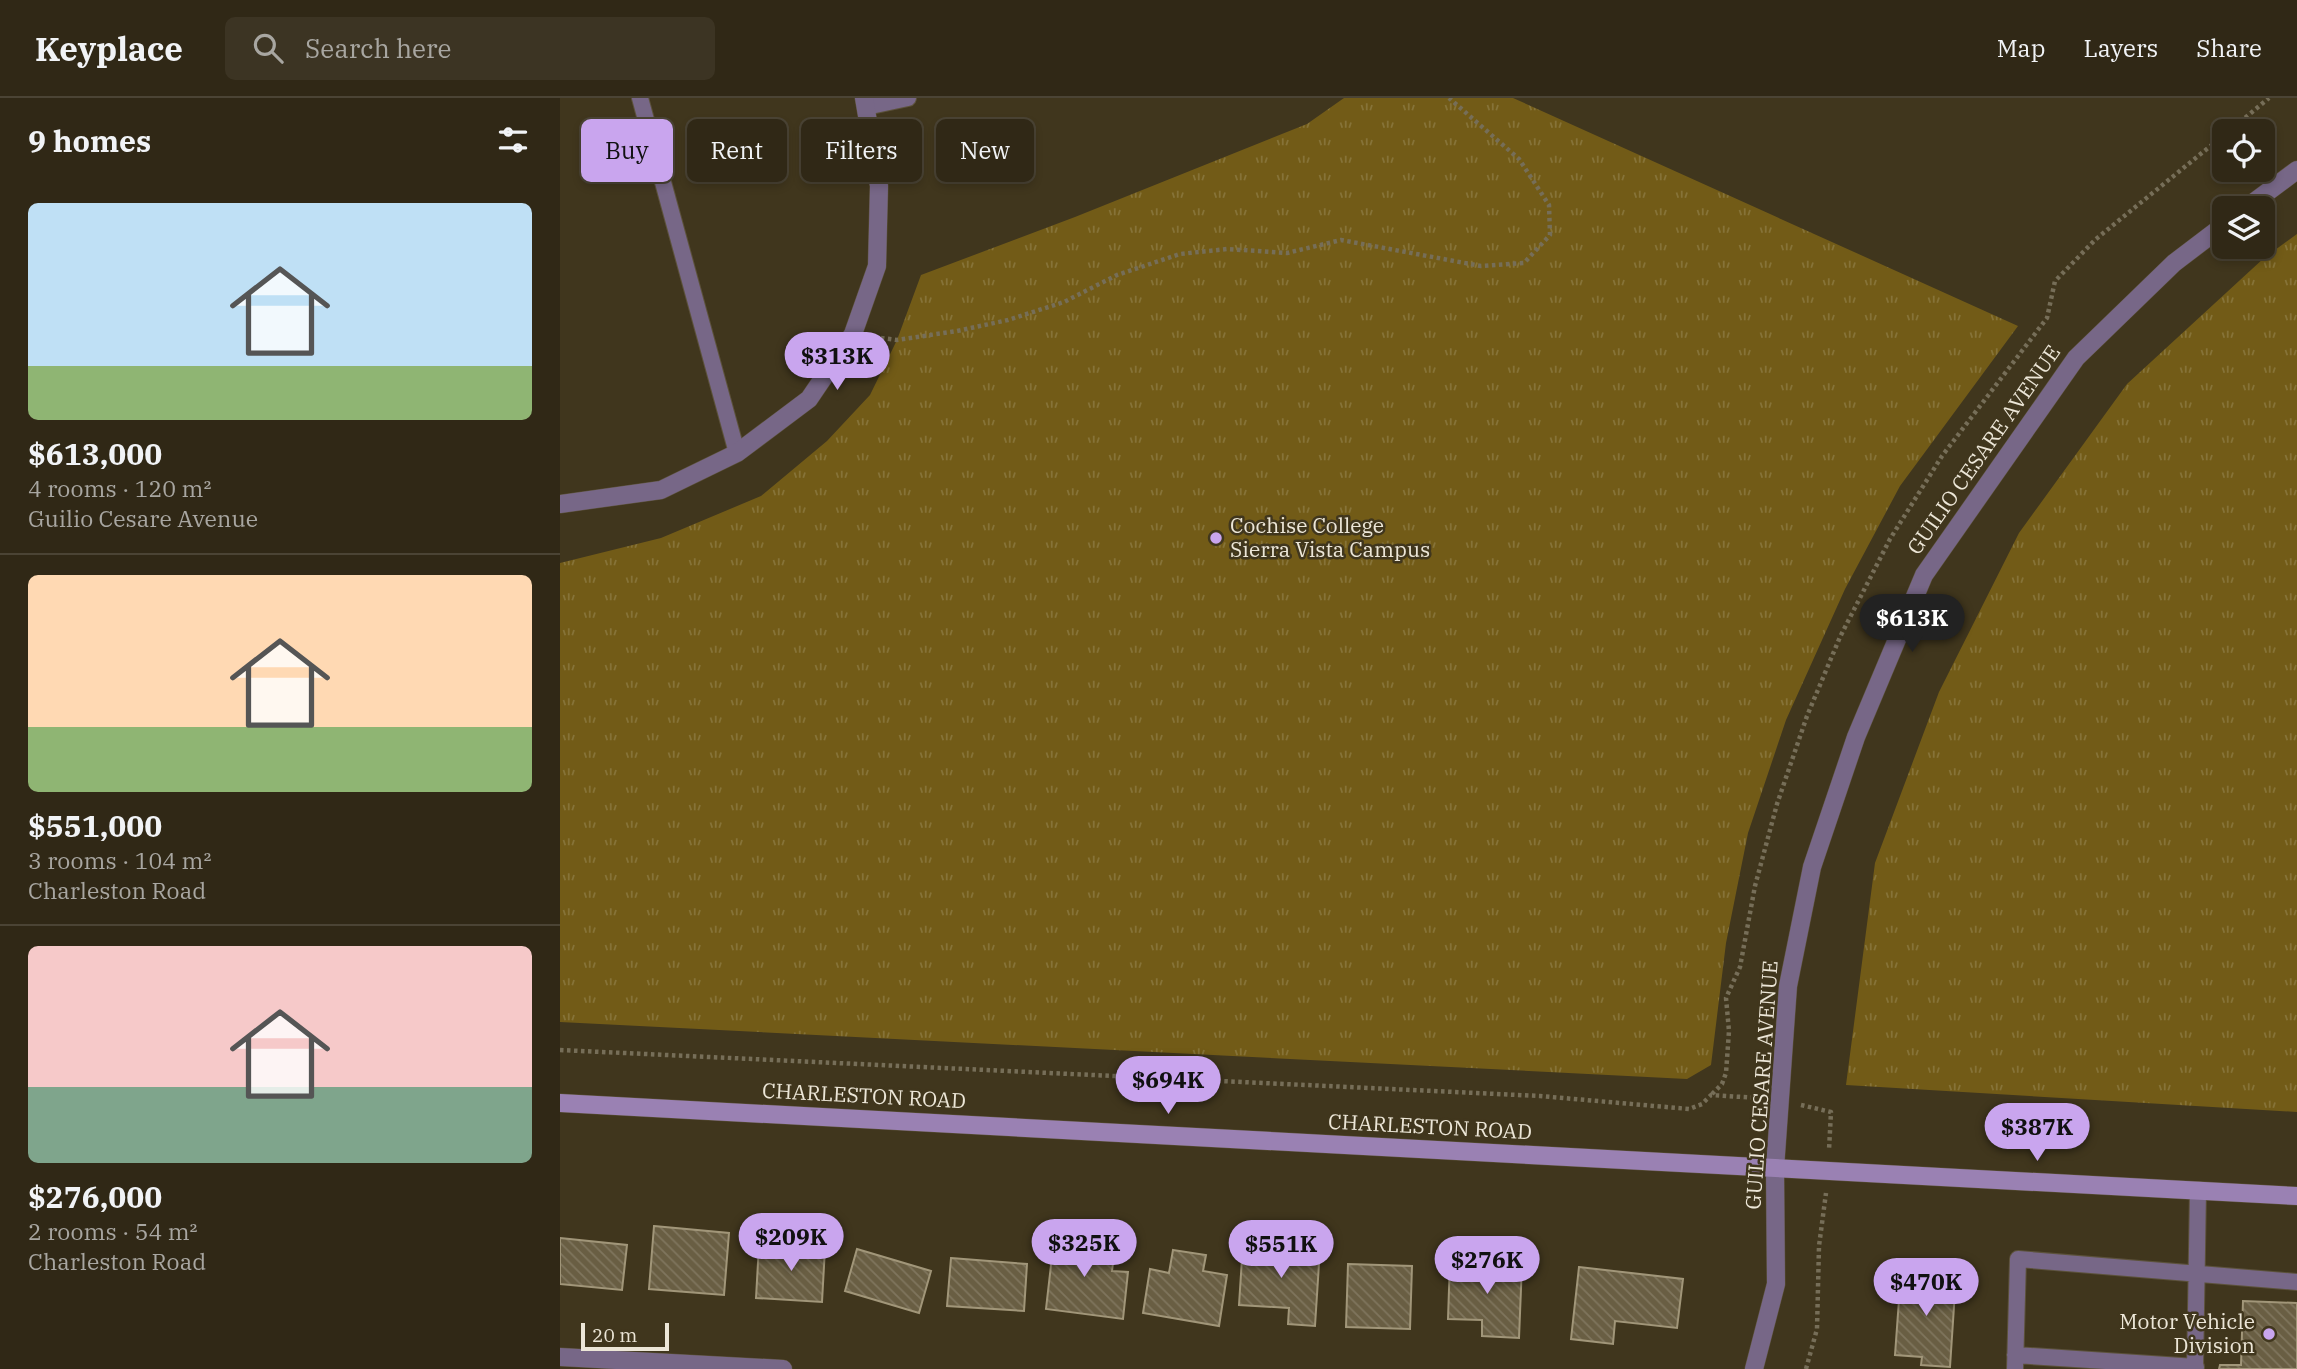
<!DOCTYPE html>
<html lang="en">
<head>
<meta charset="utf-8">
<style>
  body { margin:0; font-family:"IBM Plex Serif",serif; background:#3c3423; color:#f1f3f6; height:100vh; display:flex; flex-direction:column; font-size:26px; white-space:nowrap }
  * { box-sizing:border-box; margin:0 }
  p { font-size:23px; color:#a8a6a1 }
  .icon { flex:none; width:38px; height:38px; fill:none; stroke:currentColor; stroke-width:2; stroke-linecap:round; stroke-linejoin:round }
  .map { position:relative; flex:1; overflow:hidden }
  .panel { display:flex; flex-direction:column; background:#302816; width:560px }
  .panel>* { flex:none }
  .top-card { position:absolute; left:21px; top:21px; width:665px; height:63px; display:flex; gap:14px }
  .controls { position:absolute; left:1652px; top:21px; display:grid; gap:14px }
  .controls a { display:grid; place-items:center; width:63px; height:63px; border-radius:10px; background:#302816; box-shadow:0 4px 10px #0003,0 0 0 2px #4b4435; font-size:35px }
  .scale { position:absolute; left:21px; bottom:18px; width:88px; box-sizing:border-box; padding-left:7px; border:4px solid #ece6d7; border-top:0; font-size:19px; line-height:24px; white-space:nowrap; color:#ece6d7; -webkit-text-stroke:5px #40361d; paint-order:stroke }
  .price { position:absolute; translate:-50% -60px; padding:0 16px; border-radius:24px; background:#c9a5ee; color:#111; font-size:23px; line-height:46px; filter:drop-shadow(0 2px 4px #0008) }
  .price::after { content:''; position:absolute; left:50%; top:42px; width:21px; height:16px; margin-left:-10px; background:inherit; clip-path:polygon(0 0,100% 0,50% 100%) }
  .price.current { background:#222; color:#fff }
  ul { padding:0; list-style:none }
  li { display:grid; align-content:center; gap:14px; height:371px; padding:0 28px }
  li+li { border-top:2px solid #4b4435 }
  li span { display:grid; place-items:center; height:217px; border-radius:10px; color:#555 }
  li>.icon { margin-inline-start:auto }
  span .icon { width:126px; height:126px; fill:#fffc; stroke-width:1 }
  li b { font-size:30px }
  h2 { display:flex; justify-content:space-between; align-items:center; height:84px; padding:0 28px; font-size:30px }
  .tag { padding:0 24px; border-radius:10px; background:#302816; box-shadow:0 4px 10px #0003,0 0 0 2px #4b4435; font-size:24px; line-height:63px }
  .tag.current { background:#c9a5ee; color:#111 }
  header { display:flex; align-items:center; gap:42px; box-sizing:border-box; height:98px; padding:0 35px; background:#302816; border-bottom:2px solid #4b4435 }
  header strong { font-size:33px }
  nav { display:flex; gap:38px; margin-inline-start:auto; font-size:24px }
  .search { width:490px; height:63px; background:#3c3423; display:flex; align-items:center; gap:18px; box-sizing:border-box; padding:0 24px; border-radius:10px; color:#a8a6a1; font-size:26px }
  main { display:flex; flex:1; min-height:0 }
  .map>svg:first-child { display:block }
  .grass { fill:url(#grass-tufts) }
  .building { fill:url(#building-back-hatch); stroke:#a19679; stroke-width:2 }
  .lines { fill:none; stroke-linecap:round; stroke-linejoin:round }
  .service-casing { stroke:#5c523b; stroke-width:18 }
  .minor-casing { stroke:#5c523b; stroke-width:19 }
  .tertiary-casing { stroke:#5c523b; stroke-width:19 }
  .secondary-casing { stroke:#5c523b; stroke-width:19 }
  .path { stroke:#766e58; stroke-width:4.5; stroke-dasharray:3.5 3.5; stroke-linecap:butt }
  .service { stroke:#776787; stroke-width:16 }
  .minor { stroke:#776787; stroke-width:18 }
  .tertiary { stroke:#776787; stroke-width:18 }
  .secondary { stroke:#9a81b3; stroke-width:18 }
  .poi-dot { fill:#c9a5ee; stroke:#40361d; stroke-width:2.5 }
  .labels { text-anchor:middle; stroke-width:5; stroke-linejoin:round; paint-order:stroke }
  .street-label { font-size:21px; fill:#ece6d7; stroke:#40361d }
  .poi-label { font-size:21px; fill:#ece6d7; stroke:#40361d; text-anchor:start }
</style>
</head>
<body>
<header>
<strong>Keyplace</strong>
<div class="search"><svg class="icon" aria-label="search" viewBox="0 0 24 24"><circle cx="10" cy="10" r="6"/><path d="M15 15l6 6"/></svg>Search here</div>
<nav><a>Map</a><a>Layers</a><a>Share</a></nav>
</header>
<main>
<section class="panel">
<h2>9 homes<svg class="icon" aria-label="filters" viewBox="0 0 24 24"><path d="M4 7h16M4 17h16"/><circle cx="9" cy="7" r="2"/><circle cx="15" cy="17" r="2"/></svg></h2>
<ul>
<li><span style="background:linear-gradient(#bfe0f5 75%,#8fb573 0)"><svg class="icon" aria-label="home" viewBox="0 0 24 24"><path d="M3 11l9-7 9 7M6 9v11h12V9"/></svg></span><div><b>$613,000</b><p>4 rooms · 120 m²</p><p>Guilio Cesare Avenue</p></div></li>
<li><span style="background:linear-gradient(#ffd9b3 70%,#8fb573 0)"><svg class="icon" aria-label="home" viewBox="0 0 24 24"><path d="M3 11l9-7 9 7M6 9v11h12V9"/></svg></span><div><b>$551,000</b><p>3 rooms · 104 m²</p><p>Charleston Road</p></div></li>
<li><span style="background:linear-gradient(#f6c9c9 65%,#7fa58c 0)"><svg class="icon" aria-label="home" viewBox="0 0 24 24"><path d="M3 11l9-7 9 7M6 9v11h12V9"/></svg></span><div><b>$276,000</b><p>2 rooms · 54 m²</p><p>Charleston Road</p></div></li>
</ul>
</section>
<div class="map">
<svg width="1737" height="1271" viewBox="0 0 1737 1271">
  <defs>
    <pattern id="grass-tufts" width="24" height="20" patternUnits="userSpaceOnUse" patternTransform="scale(1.75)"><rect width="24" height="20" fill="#725b17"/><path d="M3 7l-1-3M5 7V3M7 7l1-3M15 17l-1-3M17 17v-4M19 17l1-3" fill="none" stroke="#867338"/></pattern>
    <pattern id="building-back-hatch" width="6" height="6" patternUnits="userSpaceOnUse" patternTransform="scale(1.75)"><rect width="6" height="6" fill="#695e43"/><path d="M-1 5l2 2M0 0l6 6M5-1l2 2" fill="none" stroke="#7f755d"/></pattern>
  </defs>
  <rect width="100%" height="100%" fill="#40361d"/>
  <path class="grass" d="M784,0H953L1458,228L1340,388L1285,491L1226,622L1188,735L1166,845L1151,967L1127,981L0,924V465L101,440L201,398L267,343L310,297L337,242L361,177L515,119L747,26Z
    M1737,136V1014L1286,987L1315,765L1379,594L1459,435L1567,286L1704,160Z"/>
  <path class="building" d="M94,1128L169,1135L164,1197L89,1191Z
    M495,1132L531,1137L529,1154L554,1157L552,1173L568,1174L563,1221L486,1211Z
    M0,1140L67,1147L62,1192L0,1186Z
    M683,1145L760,1150L755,1228L728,1226L729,1210L679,1207Z
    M199,1147L265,1150L262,1204L196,1200Z
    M297,1151L371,1173L359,1215L285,1193Z
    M613,1152L646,1157L643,1173L667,1177L659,1228L583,1215L590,1171L609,1175Z
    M391,1160L467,1166L464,1213L387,1208Z
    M890,1162L962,1166L959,1240L922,1238V1222L888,1221Z
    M788,1166L852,1168L850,1231L786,1229Z
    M1019,1169L1123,1181L1117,1230L1055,1223L1053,1246L1011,1241Z
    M1341,1174L1396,1178L1390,1269L1361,1267L1362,1259L1335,1257Z
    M1683,1203L1737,1205V1271H1659L1660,1267H1681Z"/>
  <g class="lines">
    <defs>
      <path id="service" d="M80,0L177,355
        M306,9L348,0
        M1455,1257L1636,1269
        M1455,1271L1458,1161L1737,1184
        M1635,1271L1638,1092"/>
      <path id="minor" d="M0,406L101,392L177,355L249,301L293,236L317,168L319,88L304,0
        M0,1259L223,1271"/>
      <path id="tertiary" d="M1686,110L1737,72
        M1194,1271L1216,1186L1215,1070L1228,888L1252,769L1296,639L1364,477L1516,260L1614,165L1664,127"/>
      <path id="secondary" d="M0,1005L1737,1098"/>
    </defs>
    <use href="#service" class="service-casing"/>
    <use href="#minor" class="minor-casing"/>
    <use href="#tertiary" class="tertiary-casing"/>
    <use href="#secondary" class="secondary-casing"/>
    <path class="path" d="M1669,33L1709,0
      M314,239L337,242L397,233L448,222L504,204L557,177L620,156L667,151L727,155L781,142L921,168L964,165L990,137L989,107L959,61L889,0
      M0,952L980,998L1129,1011L1142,1006L1151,997L1198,1000
      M1152,996L1162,986L1166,975L1169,933L1166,900L1180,869L1195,788L1217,706L1247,618L1280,539L1330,441L1382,358L1487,220L1495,183L1536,141L1664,37
      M1241,1007L1271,1014L1269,1052
      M1246,1271L1257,1231L1259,1148L1266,1095"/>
    <use href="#service" class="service"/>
    <use href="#minor" class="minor"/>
    <use href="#tertiary" class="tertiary"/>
    <use href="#secondary" class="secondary"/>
  </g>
  <g class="poi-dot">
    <circle cx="656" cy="440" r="7"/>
    <circle cx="1709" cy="1236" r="7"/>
  </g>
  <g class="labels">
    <g class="street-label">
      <text transform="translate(1424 352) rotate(-55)" y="7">GUILIO CESARE AVENUE</text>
      <text transform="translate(1202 987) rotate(-86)" y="7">GUILIO CESARE AVENUE</text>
      <text transform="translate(304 998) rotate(3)" y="7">CHARLESTON ROAD</text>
      <text transform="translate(870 1029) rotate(3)" y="7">CHARLESTON ROAD</text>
    </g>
    <g class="poi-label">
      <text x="670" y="435">Cochise College<tspan x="670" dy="24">Sierra Vista Campus</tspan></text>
      <text x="1695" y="1231" text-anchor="end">Motor Vehicle<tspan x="1695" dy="24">Division</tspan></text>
    </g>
  </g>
</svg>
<div class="controls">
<a><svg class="icon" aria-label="locate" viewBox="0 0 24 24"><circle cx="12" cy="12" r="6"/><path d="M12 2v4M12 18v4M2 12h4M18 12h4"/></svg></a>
<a><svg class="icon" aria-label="layers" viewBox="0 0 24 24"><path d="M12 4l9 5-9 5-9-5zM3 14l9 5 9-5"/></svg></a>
</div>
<div class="scale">20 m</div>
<b class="price" style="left:277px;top:294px">$313K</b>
<b class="price current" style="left:1352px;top:556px">$613K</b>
<b class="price" style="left:608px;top:1018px">$694K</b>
<b class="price" style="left:1477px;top:1065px">$387K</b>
<b class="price" style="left:231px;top:1175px">$209K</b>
<b class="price" style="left:524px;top:1181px">$325K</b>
<b class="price" style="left:721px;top:1182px">$551K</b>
<b class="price" style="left:927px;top:1198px">$276K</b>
<b class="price" style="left:1366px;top:1220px">$470K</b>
<div class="top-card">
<a class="tag current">Buy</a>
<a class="tag">Rent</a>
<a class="tag">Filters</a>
<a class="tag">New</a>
</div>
</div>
</main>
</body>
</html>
